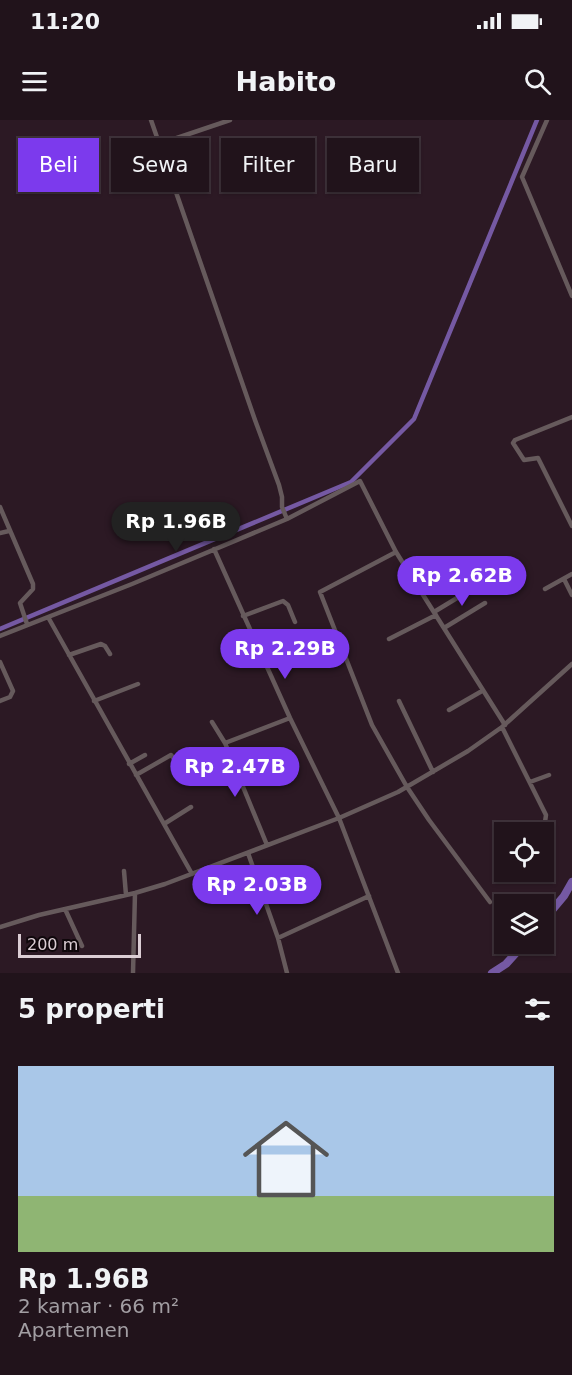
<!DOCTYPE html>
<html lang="id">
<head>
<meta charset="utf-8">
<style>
  body { margin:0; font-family:"DejaVu Sans",sans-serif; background:#291c24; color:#f1f3f6; height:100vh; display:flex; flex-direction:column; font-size:22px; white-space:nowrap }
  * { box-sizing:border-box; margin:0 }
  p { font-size:20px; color:#a29ea3 }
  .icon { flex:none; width:33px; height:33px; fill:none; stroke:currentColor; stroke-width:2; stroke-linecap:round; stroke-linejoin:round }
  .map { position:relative; height:853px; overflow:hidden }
  .sheet { display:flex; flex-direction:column; background:#21131b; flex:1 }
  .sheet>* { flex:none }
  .top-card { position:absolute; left:18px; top:18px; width:537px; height:54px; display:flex; gap:12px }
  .controls { position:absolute; left:494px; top:702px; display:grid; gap:12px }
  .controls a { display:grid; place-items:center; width:60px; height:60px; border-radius:0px; background:#21131b; box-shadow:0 2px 4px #0004,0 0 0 2px #3e323a; font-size:30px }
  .scale { position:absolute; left:18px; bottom:15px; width:123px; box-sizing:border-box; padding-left:6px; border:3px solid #dbcdd4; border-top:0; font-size:16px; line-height:21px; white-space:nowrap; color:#dbcdd4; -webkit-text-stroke:4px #0f070b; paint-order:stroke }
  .price { position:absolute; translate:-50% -51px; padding:0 14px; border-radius:21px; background:#7c3aed; color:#fff; font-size:20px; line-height:39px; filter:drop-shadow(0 2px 3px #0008) }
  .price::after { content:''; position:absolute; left:50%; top:36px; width:18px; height:14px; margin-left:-9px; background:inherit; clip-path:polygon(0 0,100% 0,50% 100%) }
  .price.on { background:#222; color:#fff }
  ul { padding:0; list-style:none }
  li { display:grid; align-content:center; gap:12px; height:318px; padding:0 18px }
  li span { display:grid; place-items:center; height:186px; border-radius:0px; color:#555 }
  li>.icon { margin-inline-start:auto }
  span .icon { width:108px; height:108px; fill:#fffc; stroke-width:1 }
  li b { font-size:26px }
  h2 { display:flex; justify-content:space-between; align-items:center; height:72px; padding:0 18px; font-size:26px }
  .chip { padding:0 21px; border-radius:0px; background:#21131b; box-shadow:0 2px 4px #0004,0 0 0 2px #3e323a; font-size:21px; line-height:54px }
  .chip.on { background:#7c3aed; color:#fff }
  .status { display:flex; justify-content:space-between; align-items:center; height:42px; padding:0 30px; background:#21131b; direction:ltr }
  .status svg { height:16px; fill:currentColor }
  header { display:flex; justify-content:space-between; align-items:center; height:78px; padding:0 18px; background:#21131b; font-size:27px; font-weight:700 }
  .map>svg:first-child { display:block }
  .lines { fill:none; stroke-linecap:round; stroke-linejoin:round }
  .canal { stroke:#7559a3; stroke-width:4.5 }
  .river { stroke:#7559a3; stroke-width:8 }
  .minor { stroke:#665a5c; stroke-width:4.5 }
</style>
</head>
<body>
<div class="status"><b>11:20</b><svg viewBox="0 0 49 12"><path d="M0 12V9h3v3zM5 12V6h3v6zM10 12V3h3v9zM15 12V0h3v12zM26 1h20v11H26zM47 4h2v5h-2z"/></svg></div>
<header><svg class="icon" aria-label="menu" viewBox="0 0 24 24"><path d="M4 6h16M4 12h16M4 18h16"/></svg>Habito<svg class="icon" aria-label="search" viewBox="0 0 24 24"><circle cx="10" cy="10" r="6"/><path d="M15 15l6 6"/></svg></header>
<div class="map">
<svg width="572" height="853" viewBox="0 0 572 853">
  <rect width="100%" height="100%" fill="#2c1924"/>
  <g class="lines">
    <path class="canal" d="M0,509L351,362L414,299L537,0"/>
    <path class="river" d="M543,801L564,776L572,762
      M492,853L506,844L524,824"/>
    <path class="minor" d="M151,0L255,300L279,365L282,377V387L287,399
      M547,0L522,57L572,176
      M159,24L230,0
      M572,297L515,320L513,323L524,340L538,338L572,406
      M0,387L33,464V469L20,483L27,504
      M0,413L9,411
      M214,429L290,598L339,698L398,853
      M396,432L320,472L372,605L407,667L429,700L490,782
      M564,459L572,475
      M545,469L572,454
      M434,492L480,464
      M243,496L283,481L288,485L295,502
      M48,497L192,754
      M444,508L485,483
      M0,516L132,464L287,399L360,361L396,432L505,605
      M389,519L436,495
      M69,535L101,524L105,526L110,534
      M0,542L13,571L10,577L0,581
      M94,581L138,564
      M399,581L433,652
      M449,590L482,571
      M212,602L225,623L290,598
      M502,607L546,695L545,702L535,709L534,712
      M225,623L267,725
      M129,644L145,635
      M136,655L171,635L181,647
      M530,662L549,655
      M164,704L191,687
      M543,728L546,733
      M248,733L278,818L287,853
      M124,751L126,775
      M65,789L82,826
      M0,807L39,795L135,773L165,764L339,698L398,672L468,631L502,607L572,544
      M278,818L369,776
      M133,853L135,773"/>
  </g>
</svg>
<div class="controls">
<a><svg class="icon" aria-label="locate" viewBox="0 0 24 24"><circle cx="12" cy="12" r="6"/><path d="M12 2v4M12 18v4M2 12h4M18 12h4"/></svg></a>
<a><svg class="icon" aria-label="layers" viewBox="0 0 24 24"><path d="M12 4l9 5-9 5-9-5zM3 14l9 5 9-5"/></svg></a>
</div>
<div class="scale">200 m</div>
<b class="price on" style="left:176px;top:433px">Rp 1.96B</b>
<b class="price" style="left:462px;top:487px">Rp 2.62B</b>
<b class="price" style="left:285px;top:560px">Rp 2.29B</b>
<b class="price" style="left:235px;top:678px">Rp 2.47B</b>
<b class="price" style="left:257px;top:796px">Rp 2.03B</b>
<div class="top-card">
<a class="chip on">Beli</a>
<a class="chip">Sewa</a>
<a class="chip">Filter</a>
<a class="chip">Baru</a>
</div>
</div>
<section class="sheet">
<h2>5 properti<svg class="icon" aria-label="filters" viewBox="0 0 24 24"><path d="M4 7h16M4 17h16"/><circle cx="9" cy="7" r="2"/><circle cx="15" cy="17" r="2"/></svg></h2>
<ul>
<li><span style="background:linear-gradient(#a9c7e8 70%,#8fb573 0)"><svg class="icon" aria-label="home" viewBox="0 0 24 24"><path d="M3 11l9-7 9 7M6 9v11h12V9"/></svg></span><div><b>Rp 1.96B</b><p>2 kamar · 66 m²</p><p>Apartemen</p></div></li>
</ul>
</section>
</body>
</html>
